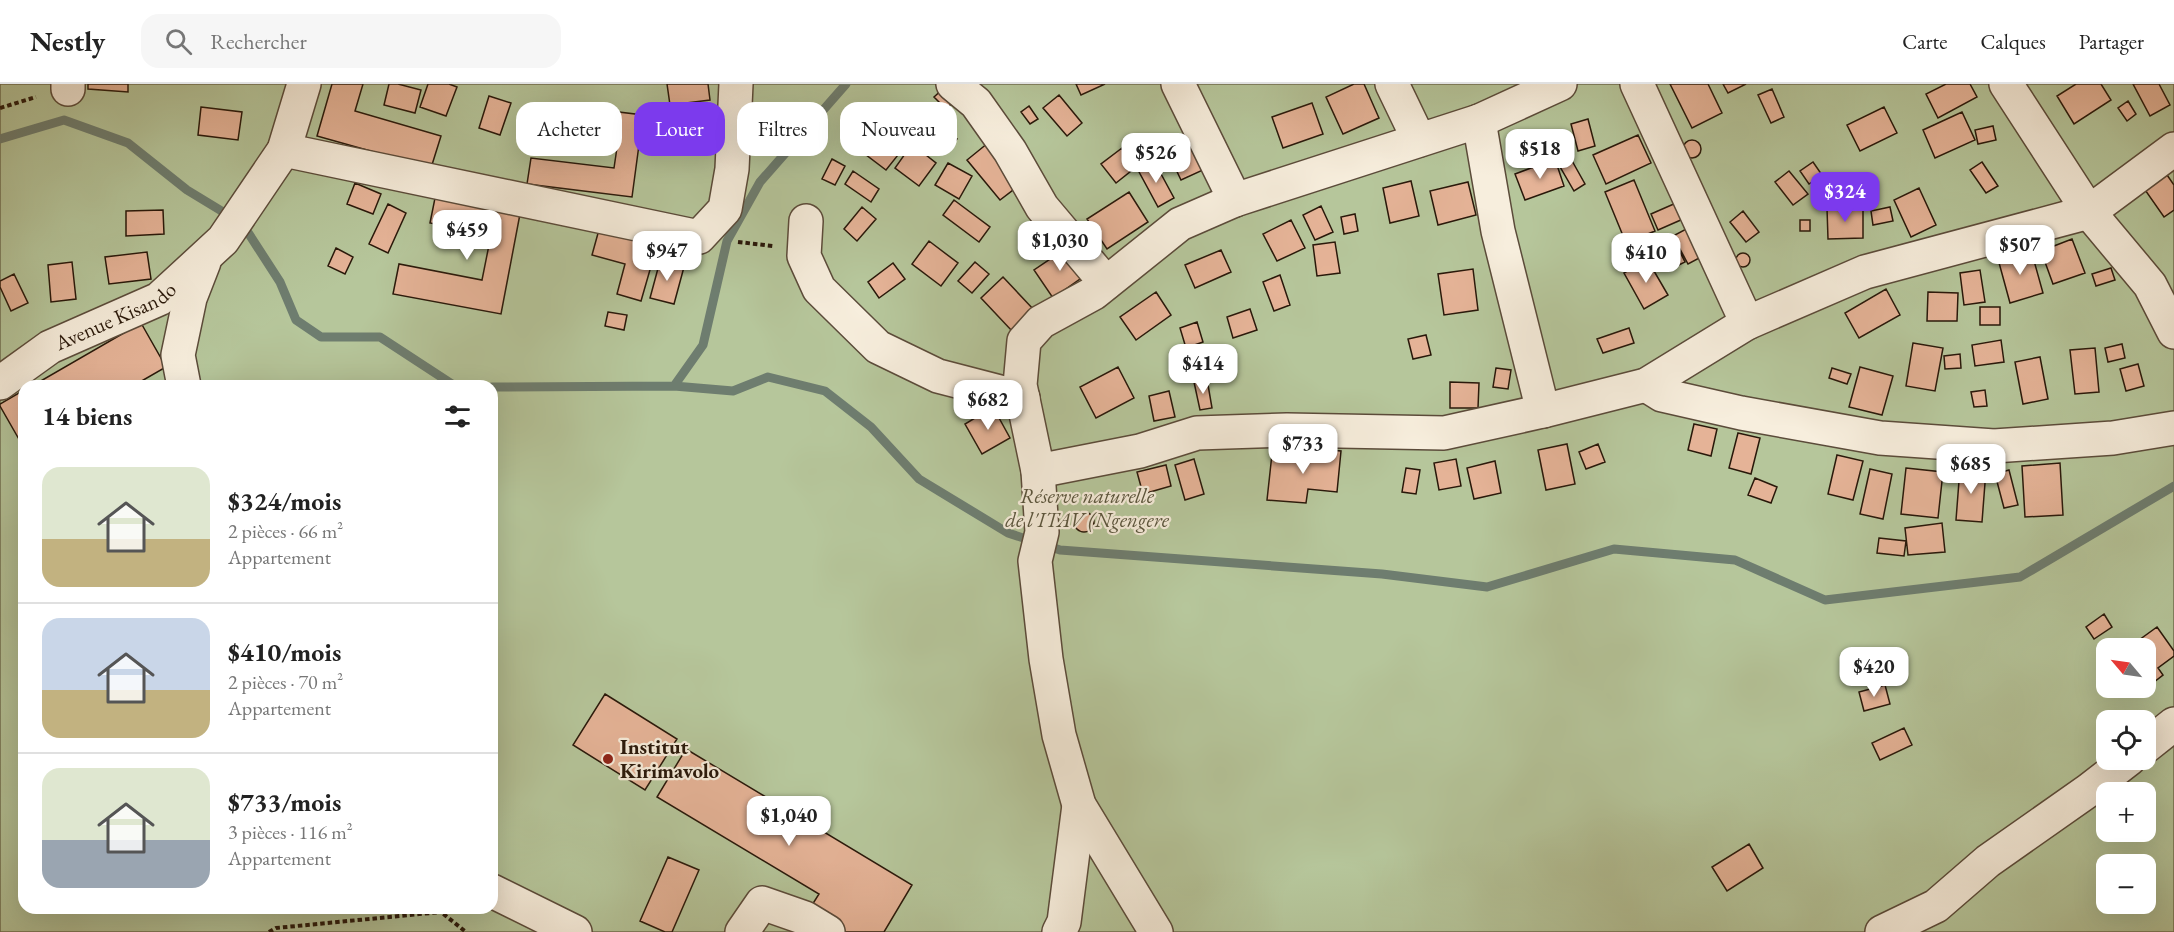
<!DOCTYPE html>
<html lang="fr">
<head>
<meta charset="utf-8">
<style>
  body { margin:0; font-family:"EB Garamond",serif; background:#f6f6f6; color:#222; height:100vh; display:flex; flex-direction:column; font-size:22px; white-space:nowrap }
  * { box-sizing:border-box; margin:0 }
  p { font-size:20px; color:#767676 }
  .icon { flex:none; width:33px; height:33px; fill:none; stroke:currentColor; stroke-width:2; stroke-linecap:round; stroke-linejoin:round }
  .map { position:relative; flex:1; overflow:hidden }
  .side { position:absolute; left:18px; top:296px; width:480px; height:534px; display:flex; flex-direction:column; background:#fff; border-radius:18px; box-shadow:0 6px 24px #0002 }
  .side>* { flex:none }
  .guide { position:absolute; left:516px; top:18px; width:570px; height:54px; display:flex; gap:12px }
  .needle { width:39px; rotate:299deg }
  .controls { position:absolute; left:2096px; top:554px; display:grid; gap:12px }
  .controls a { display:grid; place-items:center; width:60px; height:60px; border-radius:12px; background:#fff; box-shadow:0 6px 24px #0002; font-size:30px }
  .price { position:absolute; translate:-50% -51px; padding:0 14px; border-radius:12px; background:#fff; color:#222; font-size:20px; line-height:39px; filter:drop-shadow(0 2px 3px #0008) }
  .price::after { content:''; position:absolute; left:50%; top:36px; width:18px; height:14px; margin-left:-9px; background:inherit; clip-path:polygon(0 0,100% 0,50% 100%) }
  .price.on { background:#7c3aed; color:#fff }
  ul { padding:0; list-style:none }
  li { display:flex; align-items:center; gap:18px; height:150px; padding:0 24px }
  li+li { border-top:2px solid #e0e0e0 }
  li span { display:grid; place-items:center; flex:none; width:168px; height:120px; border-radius:18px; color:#555 }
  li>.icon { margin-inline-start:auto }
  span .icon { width:72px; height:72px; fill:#fffc; stroke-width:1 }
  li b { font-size:26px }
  h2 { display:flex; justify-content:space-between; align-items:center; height:72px; padding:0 24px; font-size:26px }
  .tag { padding:0 21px; border-radius:18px; background:#fff; box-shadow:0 6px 24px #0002; font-size:21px; line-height:54px }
  .tag.on { background:#7c3aed; color:#fff }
  header { display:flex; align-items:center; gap:36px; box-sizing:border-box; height:84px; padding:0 30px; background:#fff; border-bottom:2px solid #e0e0e0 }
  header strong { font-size:28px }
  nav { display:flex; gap:33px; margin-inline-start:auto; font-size:21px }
  .search { width:420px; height:54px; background:#f6f6f6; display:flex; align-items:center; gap:15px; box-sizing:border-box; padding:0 21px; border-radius:18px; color:#767676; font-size:22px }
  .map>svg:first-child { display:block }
  .green { fill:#b6c69b; stroke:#706f52; stroke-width:1.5; fill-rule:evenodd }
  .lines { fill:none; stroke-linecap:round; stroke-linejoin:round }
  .stream { stroke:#6e7d6f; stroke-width:9 }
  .building { fill:#e5b397; stroke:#29180a; stroke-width:1.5 }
  .minor-casing { stroke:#5b4b3a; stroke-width:36 }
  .path { stroke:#29180a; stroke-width:4; stroke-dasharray:4.5 3; stroke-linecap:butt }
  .minor { stroke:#f7eedd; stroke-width:33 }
  .poi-dot { fill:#8f2418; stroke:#f7eedd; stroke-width:2 }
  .labels { text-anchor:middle; stroke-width:4.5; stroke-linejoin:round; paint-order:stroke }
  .street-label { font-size:21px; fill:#29180a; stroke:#f7eedd }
  .park-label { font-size:21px; font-style:italic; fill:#5a553d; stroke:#f7eedd }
  .poi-label { font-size:21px; font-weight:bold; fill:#29180a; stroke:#f7eedd; text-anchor:start }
</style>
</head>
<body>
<header>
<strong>Nestly</strong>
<div class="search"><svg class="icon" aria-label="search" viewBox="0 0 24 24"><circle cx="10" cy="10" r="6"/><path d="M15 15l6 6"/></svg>Rechercher</div>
<nav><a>Carte</a><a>Calques</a><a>Partager</a></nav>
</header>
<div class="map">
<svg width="2174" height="848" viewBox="0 0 2174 848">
  <rect width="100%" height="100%" fill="#f2e5cb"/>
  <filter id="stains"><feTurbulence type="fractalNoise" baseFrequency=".00333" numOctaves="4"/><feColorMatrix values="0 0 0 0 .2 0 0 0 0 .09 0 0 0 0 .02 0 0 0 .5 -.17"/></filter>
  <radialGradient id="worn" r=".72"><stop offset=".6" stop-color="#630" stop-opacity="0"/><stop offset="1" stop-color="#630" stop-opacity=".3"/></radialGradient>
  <path class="green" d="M0,0H2174V848H0ZM24,302H492V824H24ZM2106,564H2145V603H2106ZM2106,636H2145V675H2106ZM2106,708H2145V747H2106ZM2106,780H2145V819H2106Z"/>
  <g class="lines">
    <path class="stream" d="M0,55L64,36L128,59L187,106L238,137L249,150L280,198L296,236L321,253H380L455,302
      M674,302L703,261L727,157L760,98L846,0
      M492,303L674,302L733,307L768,293L825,307L871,343L919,395L1008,449L1060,466L1382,490L1487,503L1614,465L1735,476L1825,516L2020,493L2174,402"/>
  </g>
  <path class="building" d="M88,0H128V8L88,5Z
    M332,0H363L355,27L441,52L431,84L317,52Z
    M389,0H398L421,6L415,29L384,21Z
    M428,0H449L457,3L446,32L420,23Z
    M667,0H708L710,16L670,21Z
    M1076,0H1105L1081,11Z
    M1354,0H1364L1379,34L1343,50L1326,13Z
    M1670,0H1708L1722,29L1692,44Z
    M1723,0H1746L1728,9Z
    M1946,0H1970L1977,13L1938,34L1926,10Z
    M2076,0H2101L2111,16L2074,40L2057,12Z
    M2133,0H2159L2170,21L2150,32Z
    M945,3L956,15L946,25L934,13Z
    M1772,5L1784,33L1771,39L1758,11Z
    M1059,11L1082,39L1067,52L1043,24Z
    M489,12L511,19L500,51L479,44Z
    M2128,17L2136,30L2127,37L2118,24Z
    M1312,19L1323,50L1283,64L1272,33Z
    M553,20L643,31L632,113L527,100L531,74L614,84L619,50L572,45L570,62L548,59Z
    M926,22L939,31L927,46L914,37Z
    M1029,22L1038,35L1030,40L1021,28Z
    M201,23L242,28L238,56L198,51Z
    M1884,23L1897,49L1860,67L1847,41Z
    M1962,28L1975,56L1935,74L1923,46Z
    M661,34L693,37L691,56L659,53Z
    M1588,35L1595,62L1578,67L1571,40Z
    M938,41L957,55L948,66L930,52Z
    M1993,42L1996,56L1978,60L1975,46Z
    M1186,50L1203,86L1181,96L1164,60Z
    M1638,51L1651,79L1606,100L1593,71Z
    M873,52L898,71L886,86L861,67Z
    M1683 65a9 9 0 1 1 18 0a9 9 0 1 1-18 0Z
    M988,59L1021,100L1000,116L967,76Z
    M912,60L936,79L919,102L895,84Z
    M1122,64L1136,83L1116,99L1101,80Z
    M832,75L845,82L835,101L822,95Z
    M1555,75L1564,102L1525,116L1515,90Z
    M1571,75L1585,100L1574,107L1559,81Z
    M1154,77L1174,114L1158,123L1138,86Z
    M1813,78L1822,91L1809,100L1800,87Z
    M1982,78L1998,102L1986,109L1970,86Z
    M948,79L972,92L959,115L935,101Z
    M853,87L879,105L871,118L845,100Z
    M1789,87L1808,110L1793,121L1775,98Z
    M2165,88L2174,101V126L2164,133L2143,103Z
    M1634,96L1655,147L1626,159L1605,108Z
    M1411,97L1419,132L1390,139L1383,104Z
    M1468,98L1476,131L1438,141L1430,107Z
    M355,99L381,110L373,130L347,120Z
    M1919,104L1936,141L1911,153L1894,116Z
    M1129,108L1148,138L1107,165L1087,135Z
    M435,114L520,130L501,230L393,210L399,180L482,196L491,151L430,139Z
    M954,116L990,143L979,158L943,131Z
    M1676,119L1683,135L1658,146L1651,130Z
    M388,120L406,129L388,169L369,160Z
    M1321,122L1333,148L1315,156L1303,131Z
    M862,123L876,135L857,157L844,145Z
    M1890,123L1893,137L1873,141L1871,127Z
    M1827,124H1863V154L1828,155Z
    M163,126L164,150L126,152V127Z
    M1743,127L1759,148L1746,158L1730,138Z
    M1355,130L1358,147L1344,150L1341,133Z
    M1291,136L1305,164L1277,177L1263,150Z
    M1800,136H1810V147H1800Z
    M600,142L658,158L641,217L617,210L625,180L592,171Z
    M1690,143L1705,171L1688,180L1673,152Z
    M2072,155L2085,189L2053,200L2041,167Z
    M929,157L958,179L941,202L912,180Z
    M1335,158L1340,189L1317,192L1313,161Z
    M1676,160L1685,178L1669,186L1660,167Z
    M1068,163L1087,190L1053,214L1034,186Z
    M336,164L353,173L345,190L328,182Z
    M1221,166L1231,188L1195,204L1185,181Z
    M2031,166L2043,209L2010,219L1998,175Z
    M147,168L151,195L109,200L105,173Z
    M1736 176a7 7 0 1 1 14 0a7 7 0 1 1-14 0Z
    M1647,175L1668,211L1644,225L1624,189Z
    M660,177L684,183L674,220L650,214Z
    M72,178L76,215L51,218L48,181Z
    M975,178L989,190L972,209L958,197Z
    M893,179L905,195L879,214L868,198Z
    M2111,184L2115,196L2096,202L2092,190Z
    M1473,185L1478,226L1444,231L1438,190Z
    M1980,186L1985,218L1964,221L1960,189Z
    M14,190L28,219L11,227L0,203V197Z
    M1280,191L1290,221L1274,227L1263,198Z
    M1003,193L1034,226L1012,247L981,214Z
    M1886,205L1900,231L1859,254L1845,229Z
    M1156,208L1171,231L1136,256L1120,233Z
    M1928,208L1958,209L1957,237H1927Z
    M1980,223H2000V241H1980Z
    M1250,225L1257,246L1233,254L1227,233Z
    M608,228L627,231L624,246L605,242Z
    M1197,238L1203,258L1186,264L1180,244Z
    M141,239L166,283L133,302H32Z
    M1629,244L1634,259L1603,269L1597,255Z
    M1426,251L1431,271L1413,275L1408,255Z
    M2001,256L2004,278L1975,282L1972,261Z
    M1913,259L1943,264L1935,307L1906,302Z
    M2122,260L2125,274L2108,278L2105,264Z
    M2095,264L2099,308L2075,310L2070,266Z
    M1960,270L1961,284L1945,285L1944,272Z
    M2040,273L2048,315L2023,320L2015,278Z
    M2138,280L2144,302L2126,307L2120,285Z
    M1118,283L1134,314L1096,334L1080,303Z
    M1860,283L1893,292L1882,331L1849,323Z
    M1496,284L1511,286L1508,305L1493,303Z
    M1832,284L1851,290L1847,300L1829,294Z
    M1207,295L1212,324L1200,326L1194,298Z
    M1450,298L1479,299L1478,324H1450Z
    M24,306V364L0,322V320Z
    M1985,306L1987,322L1974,323L1971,308Z
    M1169,307L1175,333L1154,337L1149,312Z
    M993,323L1010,354L982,370L965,340Z
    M1694,340L1717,345L1711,372L1688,366Z
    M1738,349L1760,354L1751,390L1729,384Z
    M1567,360L1575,400L1546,406L1538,366Z
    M1598,360L1605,378L1586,385L1579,368Z
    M1309,364L1341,367L1337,408L1308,405L1306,419L1267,416L1272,370L1308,373Z
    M1837,371L1863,377L1853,416L1828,410Z
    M1194,375L1204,410L1185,416L1175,381Z
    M1456,375L1461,402L1439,406L1434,379Z
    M1495,377L1501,409L1474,415L1467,384Z
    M2060,379L2063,431L2025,433L2022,382Z
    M1166,381L1171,402L1143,410L1137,388Z
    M1406,384L1420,386L1416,410L1402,408Z
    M1906,384L1943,388L1938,434L1901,430Z
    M1960,384L1986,386L1982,438L1956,436Z
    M1870,385L1892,390L1883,435L1860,430Z
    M2009,386L2018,421L2004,424L1995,390Z
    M1755,394L1777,403L1771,419L1748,411Z
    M1074 438a10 10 0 1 1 20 0a10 10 0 1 1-20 0Z
    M1942,439L1945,468L1908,471L1905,444Z
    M1879,454L1906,457L1904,472L1877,469Z
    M2104,530L2112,543L2094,555L2086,543Z
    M2157,543L2174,567V572L2158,584L2163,591L2145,605V564H2128Z
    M1885,601L1890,620L1864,627L1859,608Z
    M605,610L677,655L645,706L573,661Z
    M1904,644L1912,661L1880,676L1872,659Z
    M686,665L912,801L884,848H840L807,829L819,810L657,713Z
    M1749,760L1763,784L1727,807L1712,783Z
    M668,773L699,786L672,848H665L640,837Z"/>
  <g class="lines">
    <defs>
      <g id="minor">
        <path d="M953,0L976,19L1010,67L1042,123L1106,199"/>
        <path d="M1178,0L1235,116"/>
        <path d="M1392,0L1419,56"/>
        <path d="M1637,0L1747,239"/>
        <path d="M2006,0L2089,128L2150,201L2174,248"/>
        <path d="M68,5V0"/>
        <path d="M1479,37L1498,147L1543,327"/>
        <path d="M284,66L699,153L725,125L732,85L736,0"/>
        <path d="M806,137L804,172L819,205L878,263L938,292L1023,314"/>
        <path id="s1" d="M0,299L50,263L159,215L223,156L284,66L304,0"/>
        <path d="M1646,301L1662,311L1741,329L1880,354L1994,362L2113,354L2174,344"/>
        <path d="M184,302L178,271L190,214L204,178"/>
        <path d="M1038,387L1140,367L1197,349L1287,346L1444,349L1543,327L1646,301L1747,239L1865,188L2089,128L2174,65"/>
        <path d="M2145,663L2174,640"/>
        <path d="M492,807L575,848"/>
        <path d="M742,848L762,819L805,834L828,848"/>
        <path d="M1059,848L1064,838L1079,721"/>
        <path d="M1156,848L1079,721L1059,651L1046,575L1035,477L1042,448L1038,387L1020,301L1024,257L1041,238L1094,209L1180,140L1235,116L1479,37L1560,0"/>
        <path d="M1882,848L1936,822L1988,777L2089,706L2129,675"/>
      </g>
    </defs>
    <use href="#minor" class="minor-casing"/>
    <path class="path" d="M0,24L36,13
      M738,158L773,162
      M439,824L441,828L466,848
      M269,848L276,844L441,828"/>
    <use href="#minor" class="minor"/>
  </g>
  <circle class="poi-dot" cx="608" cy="675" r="6"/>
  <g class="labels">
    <g class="street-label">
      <text dy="7" stroke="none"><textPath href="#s1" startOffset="134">Avenue Kisando</textPath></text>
    </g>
    <g class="park-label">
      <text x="1087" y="419">Réserve naturelle<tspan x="1087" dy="24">de l'ITAV (Ngengere</tspan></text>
    </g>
    <g class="poi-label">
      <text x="620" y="670">Institut<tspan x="620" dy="24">Kirimavolo</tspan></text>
    </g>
  </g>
  <rect width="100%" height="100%" filter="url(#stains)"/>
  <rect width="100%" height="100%" fill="url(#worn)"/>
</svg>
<div class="controls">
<a><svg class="needle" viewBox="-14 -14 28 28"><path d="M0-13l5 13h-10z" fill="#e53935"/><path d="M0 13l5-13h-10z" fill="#767676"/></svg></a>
<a><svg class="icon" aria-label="locate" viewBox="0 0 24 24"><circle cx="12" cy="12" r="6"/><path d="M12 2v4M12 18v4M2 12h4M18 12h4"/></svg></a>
<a>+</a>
<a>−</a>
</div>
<b class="price" style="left:1540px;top:96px">$518</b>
<b class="price" style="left:1156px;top:100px">$526</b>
<b class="price on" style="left:1845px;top:139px">$324</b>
<b class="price" style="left:467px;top:177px">$459</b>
<b class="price" style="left:1060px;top:188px">$1,030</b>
<b class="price" style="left:2020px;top:192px">$507</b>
<b class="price" style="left:667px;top:198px">$947</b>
<b class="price" style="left:1646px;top:200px">$410</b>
<b class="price" style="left:1203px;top:311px">$414</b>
<b class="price" style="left:988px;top:347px">$682</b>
<b class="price" style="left:1303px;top:391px">$733</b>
<b class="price" style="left:1971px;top:411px">$685</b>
<b class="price" style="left:1874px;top:614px">$420</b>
<b class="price" style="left:789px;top:763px">$1,040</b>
<div class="guide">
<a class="tag">Acheter</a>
<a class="tag on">Louer</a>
<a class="tag">Filtres</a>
<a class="tag">Nouveau</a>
</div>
<section class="side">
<h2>14 biens<svg class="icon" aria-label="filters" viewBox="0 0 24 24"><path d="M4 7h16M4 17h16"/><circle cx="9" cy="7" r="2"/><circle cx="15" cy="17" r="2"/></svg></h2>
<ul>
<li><span style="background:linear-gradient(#dfe7d0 60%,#c2b280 0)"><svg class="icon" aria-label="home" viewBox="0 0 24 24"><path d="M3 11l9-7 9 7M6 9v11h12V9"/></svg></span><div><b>$324/mois</b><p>2 pièces · 66 m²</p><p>Appartement</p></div></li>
<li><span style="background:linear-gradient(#c9d6e8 60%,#c2b280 0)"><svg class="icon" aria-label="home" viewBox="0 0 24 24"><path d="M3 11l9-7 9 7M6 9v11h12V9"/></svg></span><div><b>$410/mois</b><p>2 pièces · 70 m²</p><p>Appartement</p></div></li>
<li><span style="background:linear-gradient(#dfe7d0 60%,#9aa5b1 0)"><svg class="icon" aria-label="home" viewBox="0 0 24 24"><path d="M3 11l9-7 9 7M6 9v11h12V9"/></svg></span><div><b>$733/mois</b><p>3 pièces · 116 m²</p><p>Appartement</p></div></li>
</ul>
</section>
</div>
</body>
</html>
